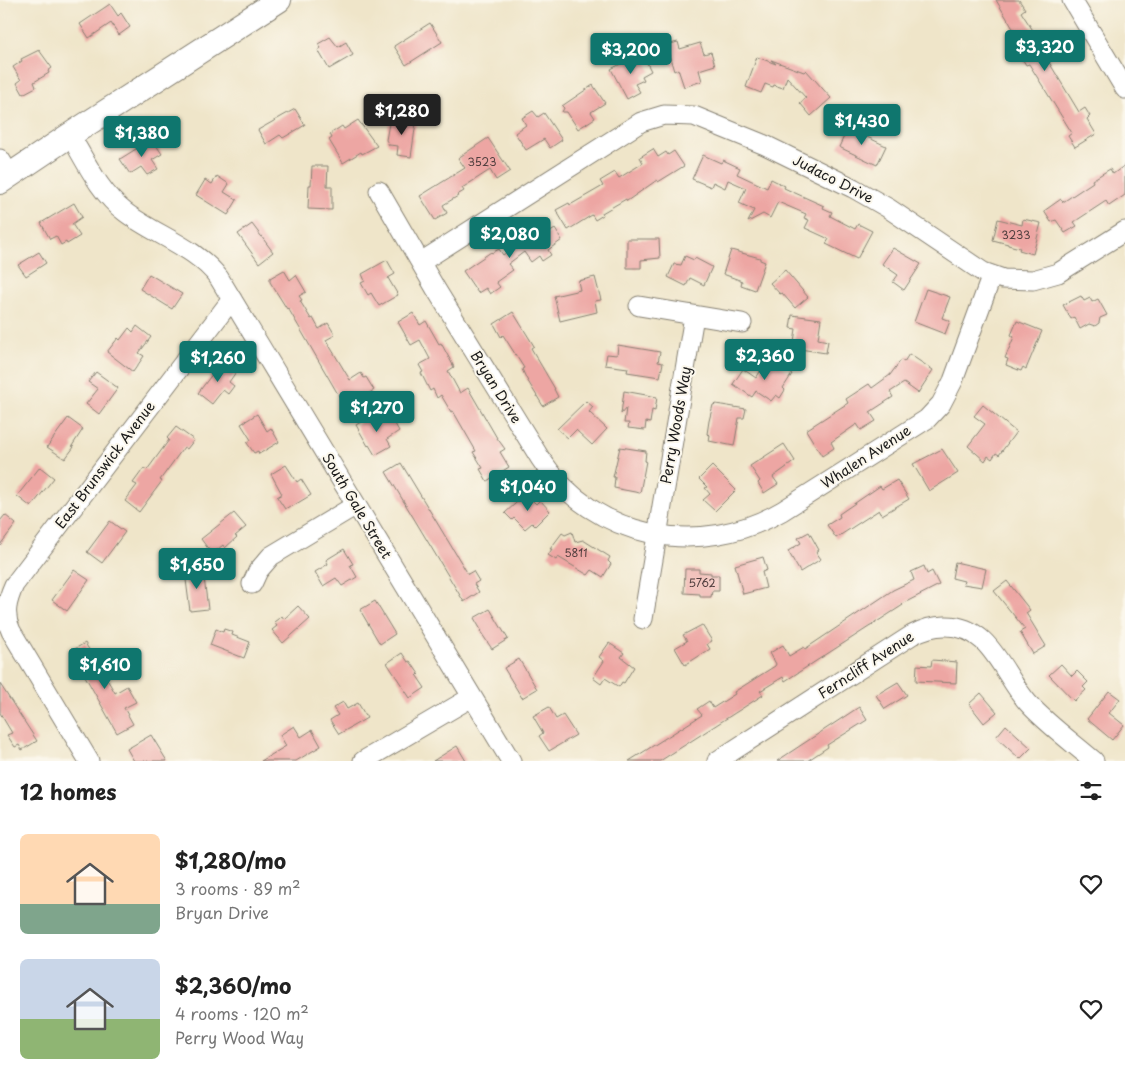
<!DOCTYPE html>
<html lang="en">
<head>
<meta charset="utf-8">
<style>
  body { margin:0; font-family:"Playpen Sans",sans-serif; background:#f6f6f6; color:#222; height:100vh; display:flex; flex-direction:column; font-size:19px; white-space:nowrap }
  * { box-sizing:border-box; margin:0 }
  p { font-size:16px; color:#767676 }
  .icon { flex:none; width:28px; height:28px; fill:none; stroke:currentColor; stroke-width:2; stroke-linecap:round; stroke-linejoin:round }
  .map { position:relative; height:761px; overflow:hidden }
  .panel { display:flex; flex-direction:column; background:#fff; flex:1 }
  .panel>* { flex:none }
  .price { position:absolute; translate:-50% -42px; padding:0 11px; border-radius:5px; background:#0f766e; color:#fff; font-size:16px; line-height:32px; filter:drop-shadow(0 1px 2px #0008) }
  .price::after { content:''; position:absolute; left:50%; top:30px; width:15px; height:11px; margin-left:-8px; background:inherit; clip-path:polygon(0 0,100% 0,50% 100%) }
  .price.selected { background:#222; color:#fff }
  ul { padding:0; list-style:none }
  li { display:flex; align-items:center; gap:15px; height:125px; padding:0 20px }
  li span { display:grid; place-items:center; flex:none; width:140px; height:100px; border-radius:8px; color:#555 }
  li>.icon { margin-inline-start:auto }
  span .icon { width:60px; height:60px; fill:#fffc; stroke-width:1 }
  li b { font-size:21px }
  h2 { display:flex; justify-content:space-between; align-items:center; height:60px; padding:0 20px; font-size:21px }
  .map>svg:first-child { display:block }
  .building { fill:#eda6a3 }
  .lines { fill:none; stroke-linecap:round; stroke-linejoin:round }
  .minor-casing { stroke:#868072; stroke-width:21 }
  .major-casing { stroke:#868072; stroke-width:26 }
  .minor { stroke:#fff; stroke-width:19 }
  .major { stroke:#fff; stroke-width:24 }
  .labels { text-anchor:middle; stroke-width:4; stroke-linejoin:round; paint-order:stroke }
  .number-label { font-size:11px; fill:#503e3e }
  .street-label { font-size:14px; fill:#1c1c1c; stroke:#fbf7ec }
</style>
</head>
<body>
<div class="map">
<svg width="1125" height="761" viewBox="0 0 1125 761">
  <rect width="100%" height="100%" fill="#fbf7ec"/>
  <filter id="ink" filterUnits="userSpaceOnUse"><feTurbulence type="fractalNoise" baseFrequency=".02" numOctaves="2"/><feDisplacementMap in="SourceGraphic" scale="10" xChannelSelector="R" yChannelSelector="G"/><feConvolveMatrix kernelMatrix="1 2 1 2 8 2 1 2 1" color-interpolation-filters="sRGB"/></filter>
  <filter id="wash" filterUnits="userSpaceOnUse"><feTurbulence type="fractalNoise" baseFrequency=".0096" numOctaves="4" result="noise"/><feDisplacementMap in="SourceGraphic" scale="20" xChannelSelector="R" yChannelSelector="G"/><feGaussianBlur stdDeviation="1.12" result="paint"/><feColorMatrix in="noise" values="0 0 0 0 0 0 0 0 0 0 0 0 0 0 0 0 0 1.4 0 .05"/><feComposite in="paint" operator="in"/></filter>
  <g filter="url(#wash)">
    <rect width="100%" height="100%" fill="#efe5c9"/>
    <g id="blocks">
      <path class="building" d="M996,0H1019L1025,9L1021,12L1047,52L1044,54L1079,112L1085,108L1090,116L1087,119L1096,134L1075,147L1068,136L1072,133L1029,64L1026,65L1008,36L1015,32Z
        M110,4L118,16L121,13L130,27L119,35L111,23L89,38L80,24Z
        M430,23L442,42L406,65L394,46Z
        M330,37L338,47L346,42L353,55L329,69L318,50L321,48L318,44Z
        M678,42L680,49L700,43L704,54L711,52L715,65L699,70L702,81L684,87L678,69L674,71L666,45Z
        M39,50L52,68L48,71L49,73L34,82L36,87L23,94L17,83L21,80L13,67L22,61L21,59Z
        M642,53L651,71L642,76L644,80L635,84L640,92L627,99L611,69Z
        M757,57L776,64L771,60L804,72L806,70L831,98L811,116L800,103L806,98L787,77L783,88L774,85L773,87L765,84L761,93L746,87Z
        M593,85L605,103L591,112L595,118L578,129L567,112H562L564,108L562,106Z
        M295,109L305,125L283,138L280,135L266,144L258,130Z
        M533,111L538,117L544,113L562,140L550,148L544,139L526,150L515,133L526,125L522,118Z
        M390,118L416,122L411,157L397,155L398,146L389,145L386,140Z
        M358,120L377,146L362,154L361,152L343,163L329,140L332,138L330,134L342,126L344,129Z
        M848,128L886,146L877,165L839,147Z
        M488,138L510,171L496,180L490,170L462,188L464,191L457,195L458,196L443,205L447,213L435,220L420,196L465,168L458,158Z
        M152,139L162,154L152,160L158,169L147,175L141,167L130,174L120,159Z
        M653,149L658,157L666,152L668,155L674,151L684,166L658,182L657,180L627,201L626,199L602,213L603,215L595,220L592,215L568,230L556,210L569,203L570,205L603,186L600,181L615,172L619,178L643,163L640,157Z
        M703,155L721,163L723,160L740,168L737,174L767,188L771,179L785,186L784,188L824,206L823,208L832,212L830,216L855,229L858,224L872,231L857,259L826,244L829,239L805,228L809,220L804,218L806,214L778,202L770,218L763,214L748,222L754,210L739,203L746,188L728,180L725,188L713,182L711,187L692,179Z
        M1125,165V195L1109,206L1106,201L1074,222L1077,226L1065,233L1056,220L1051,222L1044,211L1061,199L1063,202L1093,182L1092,180L1110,169L1113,174Z
        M312,166H328L327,186H332V210L308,209L309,185H311Z
        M217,176L229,184L224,192L237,200L228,215L196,195L205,180L212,184Z
        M74,203L82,217L72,224L80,236L67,244L66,242L61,245L56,236L50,239L41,223Z
        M998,219L1022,225L1023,219L1041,223L1033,254L1019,250L1020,248L1008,245V244L993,240Z
        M252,224L273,252L259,263L238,234Z
        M532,227L533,230L538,227L544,236L555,229L562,240L548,250L551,255L542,261L539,256L531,262L524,252L508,264L513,270L496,282L500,287L490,294L486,288L478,293L463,271L491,252L492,253L499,249L503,255L518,243L516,241L523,236L522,234Z
        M627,239H659L660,258L641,260V268H627Z
        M893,248L921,264L904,290L893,282L898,275L882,264Z
        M731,250L760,258V260L765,262L755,290L741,285L742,281L723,274Z
        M39,252L46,263L26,276L18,265Z
        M685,256L694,260L695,258L712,267L704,285L690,278L686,286L668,277L674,264L681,265Z
        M387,260L395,274L388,278L398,295L379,306L371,293L368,295L361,283L365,281L362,274Z
        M284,270L290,280L296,275L306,292L299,296L302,300L300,301L311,319L313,318L319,329L328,323L335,335L326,340L350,380L361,373L364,378L366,377L374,390L346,408L288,308L287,309L270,282V278Z
        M785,270L808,297L795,308L782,293L780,294L770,283Z
        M149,274L182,294L172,309L140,289Z
        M595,277L601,300L595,301L597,312L560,321L554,296L580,290L578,281Z
        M926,289L950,297L942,318L950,321L945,334L914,322Z
        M1081,296L1084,301L1090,298L1092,302L1098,299L1107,315L1100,318L1099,323L1095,326L1089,324L1080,329L1074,317L1071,319L1063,305Z
        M513,312L534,346L531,348L555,389H554L558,397L543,406L526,378L522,369L524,368L503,335L501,337L494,324Z
        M413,313L420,325L426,321L439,344L441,343L454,367L448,371L460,393L468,388L497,438L505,449L500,452L509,467L487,481L480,469L483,468L473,452L476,451L453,411L451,412L441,395L437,398L433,389L430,391L421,373L423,372L419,365L430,359L420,340L411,345L398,322Z
        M792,315L821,319L818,339L828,341L826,353L793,348L796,329L790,328Z
        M1017,321L1042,331L1026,369L1023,367L1021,371L1006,365L1008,359L1005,358L1014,337L1011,335Z
        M137,326L151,337L139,353L144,356L133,372L107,352L118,338L120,340L129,328L133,332Z
        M618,345L660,352L658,362L663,363L660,377L627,372L628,368L605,365L607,354L617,355Z
        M909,354L933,370L918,393L904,383L890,392L893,397L870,412L876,421L861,430L857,424L831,442L834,448L822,456L806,430L848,403L846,399L869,384L872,388L890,375L901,360L904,362Z
        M769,358L792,374L783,388L785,390L780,398L776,395L771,401L756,391L752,397L733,384L743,369L756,378Z
        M222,361L236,372L229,382L234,386L228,394L223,390L212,404L198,393Z
        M96,372L118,388L99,414L86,404L98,389L88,382Z
        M624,391L657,397L655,411L652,410L650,423L646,422L645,430L628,428L629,423H624L626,408L621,414Z
        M586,401L593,407L589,412L607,429L592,445L576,430L568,438L557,429Z
        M716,404L746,409L744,418H739L734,446L709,441L710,435L707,434L709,421L713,405Z
        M983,405L1016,432L999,455L996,453L992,459L988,456L985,461L968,446L985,424L974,416Z
        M257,414L267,431L271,428L279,442L259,454L258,451L254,453L247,443L251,440L241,424Z
        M372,415L378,425L391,417L399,431L387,439L391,446L375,455L369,445L368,446L356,425Z
        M68,418L83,429L72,446L74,447L65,459L47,447Z
        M176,427L194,440L187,449L184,447L160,480L162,481L139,512L125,501L137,485L133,483L144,468L147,470L169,440L167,438Z
        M784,444L795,461L773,477L778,484L764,493L758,483L760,481L750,466Z
        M620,447L646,451L645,461H646L640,493L614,488L615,477H613Z
        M942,449L958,473L929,491L913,464Z
        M401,463L468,574L473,571L479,581L474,584L479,592L464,602L386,472Z
        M286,465L297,482L301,479L311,495L291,507L290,506L285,509L277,497L282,494L271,474Z
        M712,466L736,490L715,511L703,500L710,494L705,488L707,487L699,479Z
        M40,467L54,478L31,507L17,496Z
        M897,480L909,499L882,515L879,510L836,538L827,525L840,517L839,514L880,486L882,489Z
        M526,494L536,504L540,500L550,511L535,526L532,523L525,529L514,518L512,520L505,513Z
        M234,513L246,527L235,536L237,537L225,548L223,545L212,554L201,539Z
        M5,515L16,524L0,545V521Z
        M110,521L125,532L102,563L87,552Z
        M572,532L575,542L583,540L610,557L608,561L611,564L603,577L592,570L588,575L558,557L556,560L548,555L552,549H550L562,533L565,535Z
        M809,532L819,550L816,552L821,559L800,572L788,551L801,543L798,538Z
        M344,549L353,564L350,565L357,577L342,586L336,578L323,586L315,572L328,564L326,560Z
        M763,557L767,570L762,572L766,588L743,594L735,565Z
        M955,562L986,569L982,587L963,584L964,581L952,578Z
        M924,566L927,574L932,571L939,585L902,604L903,605L785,681L783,677L760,691L763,695L660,761H629L702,715L697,709L709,701L713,708L735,694L734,692L775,666L776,664L770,653L783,645L789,656L804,647L805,649L893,590L914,580L911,572Z
        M685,569H699V572L711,573V575H719V591H712L711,597H700V594L684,593Z
        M74,570L89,580L67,611L52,600Z
        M203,570L208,609L190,611L185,572Z
        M1007,581L1030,610L1026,613L1046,646L1033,654L1020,632L1025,629L994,591Z
        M375,601L395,634L380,644L360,610Z
        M298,606L310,619L283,643L272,630L277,626L274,622L282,616L284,619Z
        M490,609L508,639L492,649L480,631L481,630L474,618Z
        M702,625L712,641L707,644L710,649L685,665L675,648L687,641L683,635Z
        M216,629L223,632L224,629L233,632L232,635L250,642L244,658L210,645Z
        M85,643L114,691L115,693L127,686L136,702L124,708L133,724L117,733L71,651Z
        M609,643L624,653L621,657L634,667L624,683L622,682L619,687L605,678L601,684L593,678L604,661L599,657Z
        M402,653L408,662L410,661L419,674L417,676L425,688L410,698L387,663Z
        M519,659L537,689L522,698L504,668Z
        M932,660L957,662L956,683L916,681L917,665L931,666Z
        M1061,664L1072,676L1077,671L1088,682L1083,687L1086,690L1074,701L1049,675Z
        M898,682L907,695L885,709L876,695Z
        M0,684L37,741L22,750L19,745L15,747L7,735L12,733L0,713Z
        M1109,691L1120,699L1109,713L1124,725L1112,740L1087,719Z
        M981,693L997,712L984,723L969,704Z
        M343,702L347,709L358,703L367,718L339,734L330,720L338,715L333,708Z
        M549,707L556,719L563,715L576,735L549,751L539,736L543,733L533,716Z
        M859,707L867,720L827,745L828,747L807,761H777Z
        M1006,725L1031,748L1020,759L996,737Z
        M294,726L301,737L312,730L321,746L296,761H261L286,746L280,735Z
        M151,735L167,761H134L127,749Z
        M457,746L466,761H433Z"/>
    </g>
  </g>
  <g filter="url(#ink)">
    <use href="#blocks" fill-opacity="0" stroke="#868072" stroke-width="1"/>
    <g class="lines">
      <defs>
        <path id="minor" d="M1072,0L1125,89
          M70,135C86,162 100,193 125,212C155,235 196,247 219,278L511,761
          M0,159L10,175
          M379,191L437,291L540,458C594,540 700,559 782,511L927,419L941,404L953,381L992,275
          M421,262L641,122L664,115L694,116L765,145L853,188L888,208L974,266L983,272L1003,279L1033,280L1058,273L1125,231
          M639,306L742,323
          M252,584L258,571L271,556L356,505
          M643,619L694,316
          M89,761L11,631C3,614 7,601 14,585L232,299
          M363,761L472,697
          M717,761L912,635C923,629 933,626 945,626C991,625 1002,674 1028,703C1047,724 1072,742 1094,761"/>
        <path id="major" d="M0,182L70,135L279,0"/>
      </defs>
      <use href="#minor" class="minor-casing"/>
      <use href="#major" class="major-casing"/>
      <use href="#minor" class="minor"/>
      <use href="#major" class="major"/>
    </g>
  </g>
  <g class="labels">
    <g class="number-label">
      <text x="482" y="166">3523</text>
      <text x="1016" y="239">3233</text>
      <text x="576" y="557">5811</text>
      <text x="702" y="587">5762</text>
    </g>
    <g class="street-label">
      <text transform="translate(833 179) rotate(27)" y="5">Judaco Drive</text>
      <text transform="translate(496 387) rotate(58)" y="5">Bryan Drive</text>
      <text transform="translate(676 425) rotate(-80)" y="5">Perry Woods Way</text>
      <text transform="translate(866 457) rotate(-33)" y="5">Whalen Avenue</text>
      <text transform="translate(105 465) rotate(-53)" y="5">East Brunswick Avenue</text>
      <text transform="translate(357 506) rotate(59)" y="5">South Gale Street</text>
      <text transform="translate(866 665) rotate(-33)" y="5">Ferncliff Avenue</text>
    </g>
  </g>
</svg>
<b class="price" style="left:1045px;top:72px">$3,320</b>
<b class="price" style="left:631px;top:75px">$3,200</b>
<b class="price selected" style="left:402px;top:136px">$1,280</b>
<b class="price" style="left:862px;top:146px">$1,430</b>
<b class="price" style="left:142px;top:158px">$1,380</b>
<b class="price" style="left:510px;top:259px">$2,080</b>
<b class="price" style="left:765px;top:381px">$2,360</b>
<b class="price" style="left:218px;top:383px">$1,260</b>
<b class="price" style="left:377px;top:433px">$1,270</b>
<b class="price" style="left:528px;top:512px">$1,040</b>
<b class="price" style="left:197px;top:590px">$1,650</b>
<b class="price" style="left:105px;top:690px">$1,610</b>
</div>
<section class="panel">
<h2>12 homes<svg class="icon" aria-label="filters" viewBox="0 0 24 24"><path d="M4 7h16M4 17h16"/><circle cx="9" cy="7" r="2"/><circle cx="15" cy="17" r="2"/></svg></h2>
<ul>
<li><span style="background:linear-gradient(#ffd9b3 70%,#7fa58c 0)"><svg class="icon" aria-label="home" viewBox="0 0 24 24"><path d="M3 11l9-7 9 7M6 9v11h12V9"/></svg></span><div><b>$1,280/mo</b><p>3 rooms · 89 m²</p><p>Bryan Drive</p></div><svg class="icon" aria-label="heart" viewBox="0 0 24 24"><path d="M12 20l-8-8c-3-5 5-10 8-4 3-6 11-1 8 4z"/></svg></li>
<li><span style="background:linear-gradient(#c9d6e8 60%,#8fb573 0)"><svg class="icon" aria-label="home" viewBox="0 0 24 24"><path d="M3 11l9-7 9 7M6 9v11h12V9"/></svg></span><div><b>$2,360/mo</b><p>4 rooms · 120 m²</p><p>Perry Wood Way</p></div><svg class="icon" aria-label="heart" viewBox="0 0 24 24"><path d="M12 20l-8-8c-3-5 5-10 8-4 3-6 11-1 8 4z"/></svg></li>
</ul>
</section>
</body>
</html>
